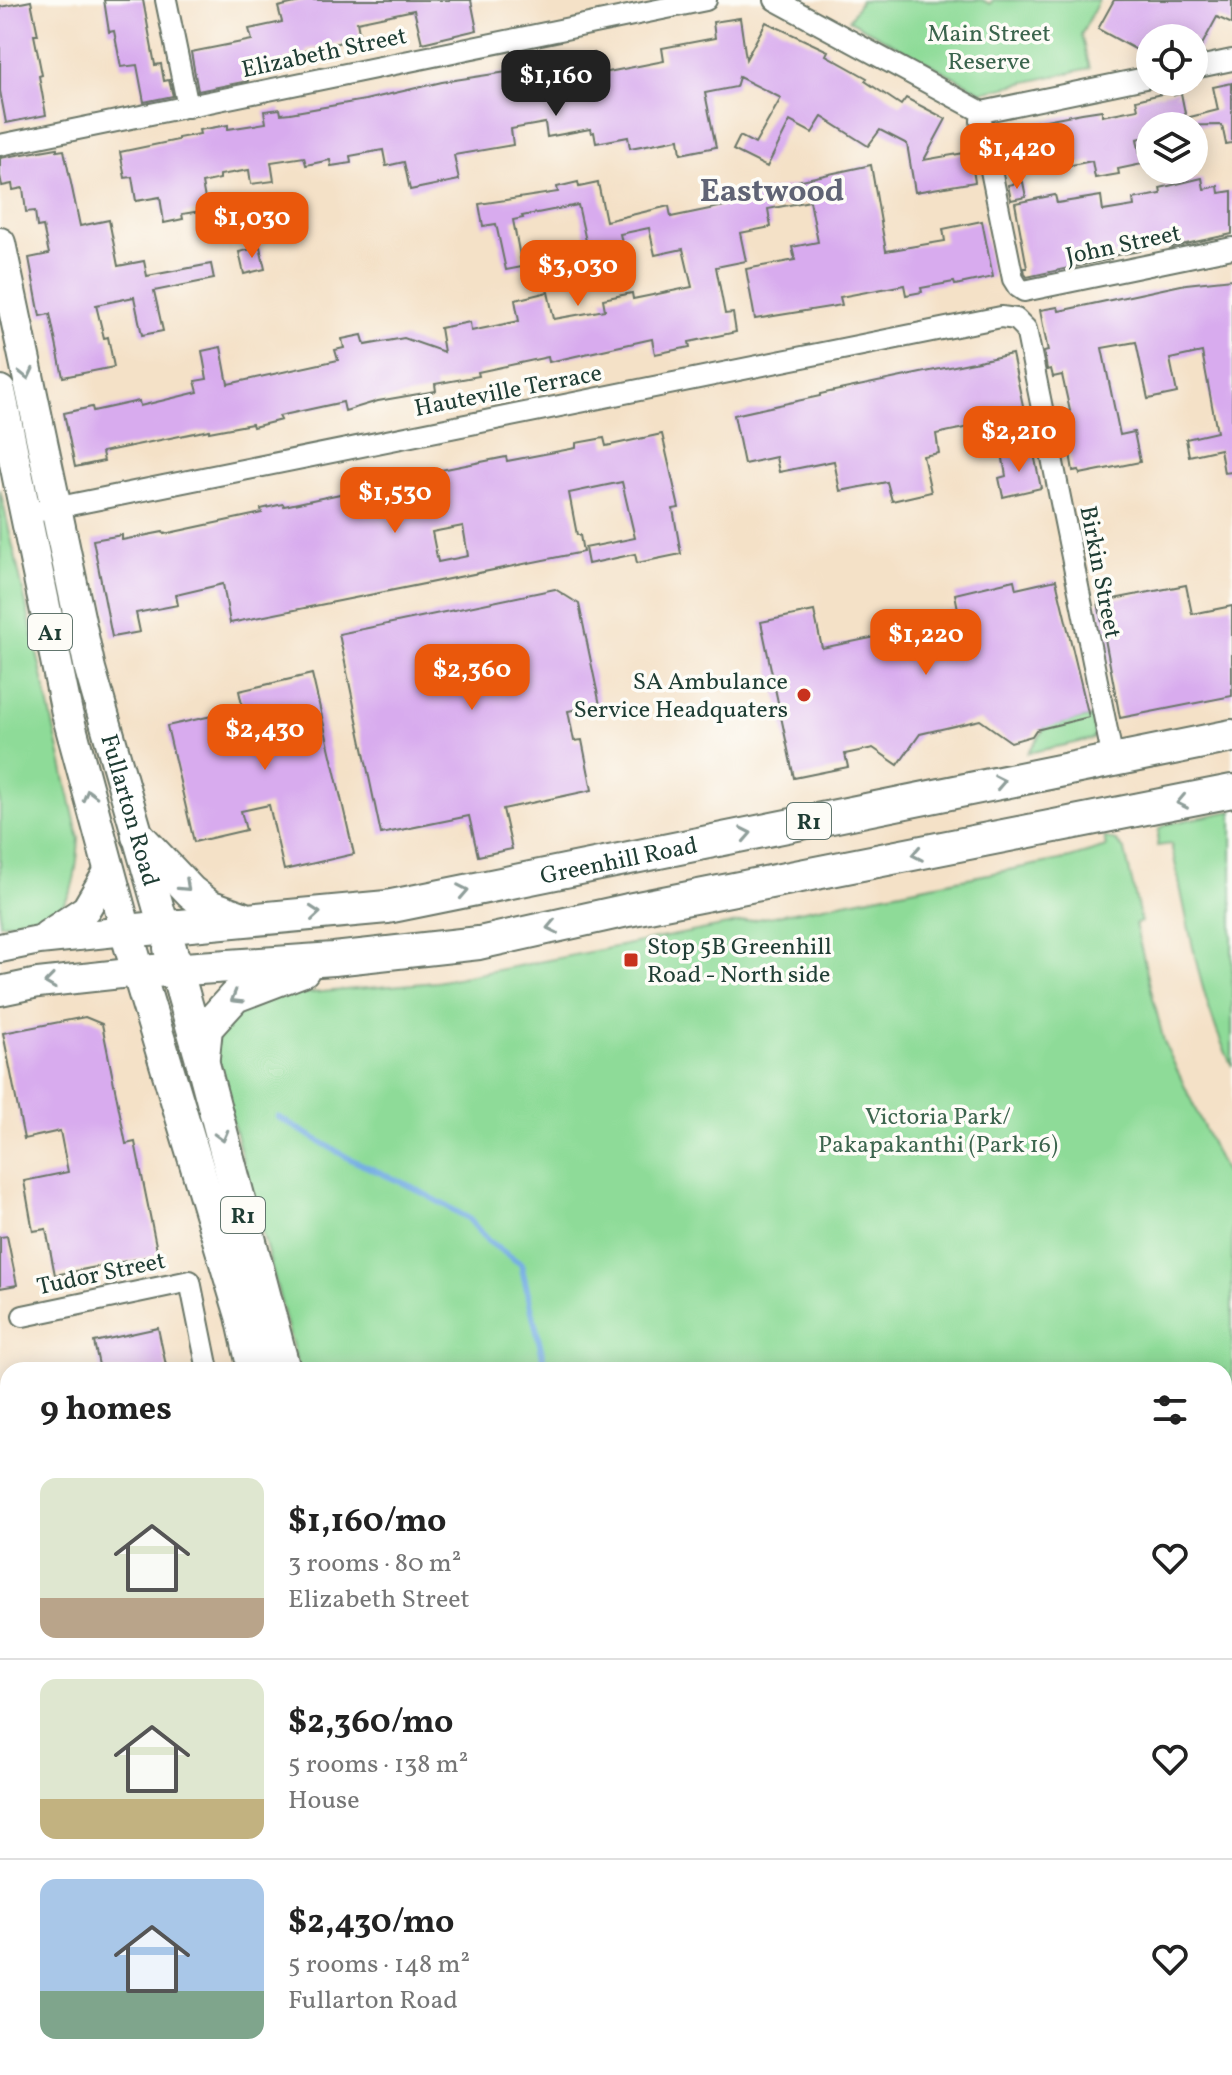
<!DOCTYPE html>
<html lang="en">
<head>
<meta charset="utf-8">
<style>
  body { margin:0; font-family:Vollkorn,serif; background:#f6f6f6; color:#222; height:100vh; display:flex; flex-direction:column; font-size:30px; white-space:nowrap }
  * { box-sizing:border-box; margin:0 }
  p { font-size:26px; color:#767676 }
  .icon { flex:none; width:44px; height:44px; fill:none; stroke:currentColor; stroke-width:2; stroke-linecap:round; stroke-linejoin:round }
  .map { position:relative; flex:1; overflow:hidden }
  .drawer { position:absolute; left:0px; top:1362px; width:1232px; height:714px; display:flex; flex-direction:column; background:#fff; border-radius:24px 24px 0 0; box-shadow:0 4px 20px #0003 }
  .drawer>* { flex:none }
  .tools { position:absolute; left:1136px; top:24px; display:grid; gap:16px }
  .tools a { display:grid; place-items:center; width:72px; height:72px; border-radius:50%; background:#fff; box-shadow:0 4px 20px #0003; font-size:40px }
  .price { position:absolute; translate:-50% -68px; padding:0 18px; border-radius:16px; background:#ea580c; color:#fff; font-size:26px; line-height:52px; filter:drop-shadow(0 2px 4px #0008) }
  .price::after { content:''; position:absolute; left:50%; top:48px; width:24px; height:18px; margin-left:-12px; background:inherit; clip-path:polygon(0 0,100% 0,50% 100%) }
  .price.on { background:#222; color:#fff }
  ul { padding:0; list-style:none }
  li { display:flex; align-items:center; gap:24px; height:200px; padding:0 40px }
  li+li { border-top:2px solid #e0e0e0 }
  li span { display:grid; place-items:center; flex:none; width:224px; height:160px; border-radius:16px; color:#555 }
  li>.icon { margin-inline-start:auto }
  span .icon { width:96px; height:96px; fill:#fffc; stroke-width:1 }
  li b { font-size:34px }
  h2 { display:flex; justify-content:space-between; align-items:center; height:96px; padding:0 40px; font-size:34px }
  .map>svg:first-child { display:block }
  .green { fill:#8edb98; stroke:#568c66; stroke-width:2 }
  .water { fill:#75ade4; stroke:#4a758c; stroke-width:2 }
  .lines { fill:none; stroke-linecap:round; stroke-linejoin:round }
  .stream { stroke:#75ade4; stroke-width:6 }
  .building { fill:#d8abee; fill-rule:evenodd }
  .minor-casing { stroke:#6a7667; stroke-width:24 }
  .secondary-casing { stroke:#6a7667; stroke-width:32 }
  .primary-casing { stroke:#6a7667; stroke-width:34 }
  .trunk-casing { stroke:#6a7667; stroke-width:36 }
  .minor { stroke:#fff; stroke-width:20 }
  .secondary { stroke:#fff; stroke-width:28 }
  .primary { stroke:#fff; stroke-width:30 }
  .trunk { stroke:#fff; stroke-width:32 }
  .oneway { stroke:#8f9e9a }
  .poi-dot { fill:#c8321e; stroke:#fdfcf7; stroke-width:3 }
  .labels { text-anchor:middle; stroke-width:7; stroke-linejoin:round; paint-order:stroke }
  .shield { fill:#fdfcf7; stroke:#62766e; stroke-width:2 }
  .shield-label { font-size:22px; font-weight:bold; fill:#1f3d34 }
  .park-label { font-size:24px; fill:#3b644d; stroke:#fdfcf7 }
  .street-label { font-size:24px; fill:#1f3d34; stroke:#fdfcf7 }
  .poi-label { font-size:24px; fill:#1f3d34; stroke:#fdfcf7; text-anchor:end }
  .district-label { font-size:32px; font-weight:bold; fill:#606475; stroke:#fdfcf7 }
</style>
</head>
<body>
<div class="map">
<svg width="1232" height="2075" viewBox="0 0 1232 2075">
  <rect width="100%" height="100%" fill="#fdfcf7"/>
  <filter id="ink" filterUnits="userSpaceOnUse"><feTurbulence type="fractalNoise" baseFrequency=".0125" numOctaves="2"/><feDisplacementMap in="SourceGraphic" scale="16" xChannelSelector="R" yChannelSelector="G"/><feConvolveMatrix kernelMatrix="1 2 1 2 8 2 1 2 1" color-interpolation-filters="sRGB"/></filter>
  <filter id="wash" filterUnits="userSpaceOnUse"><feTurbulence type="fractalNoise" baseFrequency=".006" numOctaves="4" result="noise"/><feDisplacementMap in="SourceGraphic" scale="32" xChannelSelector="R" yChannelSelector="G"/><feGaussianBlur stdDeviation="1.8" result="paint"/><feColorMatrix in="noise" values="0 0 0 0 0 0 0 0 0 0 0 0 0 0 0 0 0 1.4 0 .05"/><feComposite in="paint" operator="in"/></filter>
  <g filter="url(#wash)">
    <rect width="100%" height="100%" fill="#f4e1c7"/>
    <path class="green" d="M861,0H982L990,4L993,0H1099L1081,35L1090,68L982,92L849,20Z
      M0,489L79,839C77,863 76,902 51,914C37,921 15,921 0,924Z
      M1092,717L1095,736L1093,739L1028,753L1046,726Z
      M1232,811V1066C1198,998 1188,918 1171,844L1157,846L1159,829L1167,824Z
      M1104,837L1116,841L1125,851L1141,922L1135,924L1164,1042L1232,1188V2075H450L449,2068H1224V1370H299L214,1052L222,1022L265,997L436,982L1070,858L1106,847Z"/>
    <path class="water" d="M1224,1674L1232,1675V1763L1224,1769Z"/>
    <g class="lines">
      <path class="stream" d="M278,1117L350,1159L412,1187L468,1218L488,1241L521,1264L546,1370
        M1224,1632L1232,1631"/>
    </g>
    <g id="blocks">
      <path class="building" d="M104,0H143L155,65L161,64L164,81L169,80L173,96L144,102L137,65L121,67L114,31L109,32Z
        M308,0H471L477,30L422,43L414,10L357,22L361,43L343,46L342,42L306,50L307,54L285,59L286,63L247,71L248,81L198,91L191,52L252,40L249,29L282,22L278,7Z
        M1114,0H1232V24L1217,17L1197,54L1194,55V38H1150L1142,53L1098,29Z
        M31,1L38,35H34L42,75L39,76L46,115L6,123L0,91V7Z
        M740,18L746,59L766,22L828,51L826,55L867,78L865,81L901,105L906,98L946,119L924,160L970,152L975,182L915,192L907,144L880,130L868,146L822,117L812,133L790,121L767,167L733,150L740,136L755,144L781,98L739,77L736,87L705,93L716,147L681,154L679,139L630,148L628,137L596,143L594,132L591,133L590,129L547,137L545,123L511,129L513,145L454,155L459,180L410,190L404,162L386,166L383,150L350,156L351,163L331,166L330,160L306,165L304,157L271,162L274,181L251,184L249,170L220,175V179L202,183L207,210L182,214L183,219L164,223L160,197L136,201L132,177L125,178L120,152L178,140V138L200,134L199,130L228,125V129L266,123L264,111L280,109L281,114L290,113L365,100L442,82L507,72L506,69L594,53L598,74L664,61L662,48L715,38L713,22Z
        M1232,83V143L1226,144L1222,125L1150,126V136L1137,139L1142,164L1118,169L1119,174L1095,178L1092,161L1052,169L1051,161L1007,169L999,129L1082,113L1102,110V116L1138,109L1136,100L1178,90L1175,95L1181,93L1186,118L1218,110L1213,87Z
        M57,148V151L64,150L80,226L109,220L118,266L144,261L147,276L211,264L214,279L154,291L163,331L142,335L134,297L96,305L104,338L108,337L114,367L63,377L50,314L40,316L29,258L49,254L43,226L37,227L35,211L26,212L23,188L13,190L12,184L2,186L0,176V158Z
        M871,165L886,251L945,241L943,229L982,221L993,277L955,285L954,282L921,288L922,292L906,295L904,285L840,297L842,305L755,319L746,269L795,260L792,247L818,242L810,201L768,209L771,227L740,233L746,261L716,267L725,314L733,313L736,332L689,342L690,347L655,354L652,339L549,362L548,357L478,372L479,376L435,384L436,391L378,401L345,411L343,402L279,416L281,420L253,427L252,424L209,432V430L102,452L104,461L75,467L64,413L92,407L93,411L139,401L140,406L198,392L195,381L207,379L202,351L221,347L228,384L338,360L335,350L344,348L342,339L362,335L365,345L404,338L444,352L440,328L470,322L471,331L519,321L515,300L548,292L554,319L605,310L603,299L632,293L633,299L692,287L683,249L655,255L649,228L620,234L627,264L612,267L607,246L588,250L578,205L522,216L523,218L513,220L522,267L506,270L496,224L483,226L479,204L558,192L557,187L578,182L579,187L598,183L606,221L669,206L671,217L724,206L723,199L801,184L797,181Z
        M1202,178L1204,189L1218,186L1219,193L1232,191V234L1172,247L1171,243L1139,249L1140,251L1111,256V259L1027,277L1025,274L1024,268H1027L1015,203L1055,195L1057,203L1101,196L1103,211L1134,206L1133,199L1161,194L1160,188Z
        M1023,182L1026,197L1011,200L1008,185Z
        M260,247L265,269L244,274L239,252Z
        M1232,279V472L1224,473L1220,449L1189,456L1186,439L1217,432L1202,352L1170,359L1177,393L1148,399L1136,342L1102,348L1120,435L1134,432L1140,462L1080,474L1079,470L1073,471L1063,412L1070,411L1062,375L1053,377L1051,369L1047,370L1044,352L1048,351L1040,310L1058,307L1059,311L1186,284Z
        M1012,354L1025,415L936,434L939,453L923,456L931,492L892,501L887,482L840,491L834,461L779,472L776,457L744,464L734,415L820,396V394Z
        M662,434L679,508L673,509L681,554L637,563L635,554L588,564L585,548L635,538L622,482L569,493L577,535H580L583,552L230,623L223,584L176,595L178,605L136,613L140,632L112,637L93,540L122,535V540L163,532L164,534L262,513L261,509L283,504L284,506L368,488L369,493L405,485L403,478L436,471L506,457L507,461L576,448V443L604,438L606,446ZM463,526L468,556L438,562L432,532Z
        M1023,449L1024,456L1034,454L1041,488L1003,497L999,478L1006,476L1002,453Z
        M1014,580L1016,589L1056,580L1089,717L1036,730L1032,736L1011,742L980,720L920,734L898,765L873,748L845,754L848,767L794,778L761,622L814,611L822,648L900,632L898,622L958,609L955,594Z
        M1186,585L1192,614L1232,606V696L1120,718L1098,602Z
        M555,589L579,604L600,705L568,711L574,741L582,740L592,790L503,809L512,849L478,856L469,816L381,834L339,634Z
        M312,674L354,854L284,870L269,805L241,811L246,830L194,842L167,726L243,709L239,691Z
        M85,1017L102,1024L126,1144L135,1142L158,1255L55,1275L46,1229L33,1231L24,1181L68,1172L60,1131L24,1139L3,1033Z
        M7,1236L17,1285L0,1288V1237Z
        M158,1328L167,1370H100L94,1342Z"/>
    </g>
  </g>
  <g filter="url(#ink)">
    <use href="#blocks" fill-opacity="0" stroke="#6a7667" stroke-width="2"/>
    <g class="lines">
      <defs>
        <path id="minor" d="M166,0L188,107
          M775,0L982,112L1150,77
          M1194,68L1232,60
          M982,112L981,121L1013,279L1018,287L1024,291L1232,248
          M0,145L706,0
          M25,514L1001,317L1016,319L1026,329L1113,760
          M23,1316L190,1281L208,1370
          M0,1652L8,1651
          M0,1979L8,1977
          M349,2068L350,2075"/>
        <path id="secondary" d="M47,935L86,909L109,870
          M0,948L39,940L126,931
          M0,991L38,983L139,972"/>
        <g id="primary">
          <path id="s1" d="M0,243L90,669L164,927"/>
          <path d="M0,391L67,713L126,931"/>
        </g>
        <g id="trunk">
          <path d="M138,836L191,892L209,906L240,917"/>
          <path d="M170,948L202,1060L284,1370"/>
          <path d="M139,972L334,959L479,943L628,910L1232,791"/>
          <path d="M203,1057L206,1028L235,996L303,970"/>
          <path id="s2" d="M254,1370L242,1316L126,931L387,907L1232,736"/>
          <path d="M398,2068L399,2075"/>
          <path d="M435,2068L437,2075"/>
        </g>
      </defs>
      <use href="#minor" class="minor-casing"/>
      <use href="#secondary" class="secondary-casing"/>
      <use href="#primary" class="primary-casing"/>
      <use href="#trunk" class="trunk-casing"/>
      <use href="#minor" class="minor"/>
      <use href="#secondary" class="secondary"/>
      <use href="#primary" class="primary"/>
      <use href="#trunk" class="trunk"/>
    </g>
    <defs><path id="oneway-chevron" d="M-2-3.5L2.5 0L-2 3.5" fill="none" stroke-width="1.6" stroke-linecap="round" stroke-linejoin="round" transform="scale(2)"/></defs>
    <g class="oneway">
      <use href="#oneway-chevron" transform="translate(27 374) rotate(77)"/>
      <use href="#oneway-chevron" transform="translate(1000 782) rotate(-11)"/>
      <use href="#oneway-chevron" transform="translate(89 795) rotate(-105)"/>
      <use href="#oneway-chevron" transform="translate(1182 802) rotate(168)"/>
      <use href="#oneway-chevron" transform="translate(746 834) rotate(-11)"/>
      <use href="#oneway-chevron" transform="translate(917 854) rotate(169)"/>
      <use href="#oneway-chevron" transform="translate(185 886) rotate(43)"/>
      <use href="#oneway-chevron" transform="translate(463 891) rotate(-11)"/>
      <use href="#oneway-chevron" transform="translate(315 913) rotate(-5)"/>
      <use href="#oneway-chevron" transform="translate(552 927) rotate(168)"/>
      <use href="#oneway-chevron" transform="translate(50 982) rotate(172)"/>
      <use href="#oneway-chevron" transform="translate(236 998) rotate(149)"/>
      <use href="#oneway-chevron" transform="translate(222 1136) rotate(75)"/>
    </g>
  </g>
  <g class="poi-dot">
    <circle cx="804" cy="695" r="8"/>
    <rect x="623" y="952" width="16" height="16" rx="4"/>
  </g>
  <g class="labels">
    <g class="shield">
      <rect x="28" y="614" width="44" height="36" rx="6"/>
      <rect x="787" y="803" width="44" height="36" rx="6"/>
      <rect x="221" y="1197" width="44" height="36" rx="6"/>
    </g>
    <g class="shield-label">
      <text x="50" y="640">A1</text>
      <text x="809" y="829">R1</text>
      <text x="243" y="1223">R1</text>
    </g>
    <g class="park-label">
      <text x="989" y="41">Main Street<tspan x="989" dy="28">Reserve</tspan></text>
      <text x="938" y="1124">Victoria Park/<tspan x="938" dy="28">Pakapakanthi (Park 16)</tspan></text>
    </g>
    <g class="street-label">
      <text transform="translate(324 52) rotate(-12)" y="8">Elizabeth Street</text>
      <text transform="translate(1123 244) rotate(-12)" y="8">John Street</text>
      <text transform="translate(508 390) rotate(-11)" y="8">Hauteville Terrace</text>
      <text transform="translate(1101 572) rotate(79)" y="8">Birkin Street</text>
      <text dy="8" stroke="none"><textPath href="#s1" startOffset="582">Fullarton Road</textPath></text>
      <text dy="8" stroke="none"><textPath href="#s2" startOffset="956">Greenhill Road</textPath></text>
      <text transform="translate(101 1273) rotate(-12)" y="8">Tudor Street</text>
    </g>
    <g class="poi-label">
      <text x="788" y="689">SA Ambulance<tspan x="788" dy="28">Service Headquaters</tspan></text>
      <text x="647" y="954" text-anchor="start">Stop 5B Greenhill<tspan x="647" dy="28">Road - North side</tspan></text>
    </g>
    <g class="district-label">
      <text x="772" y="201">Eastwood</text>
    </g>
  </g>
</svg>
<div class="tools">
<a><svg class="icon" aria-label="locate" viewBox="0 0 24 24"><circle cx="12" cy="12" r="6"/><path d="M12 2v4M12 18v4M2 12h4M18 12h4"/></svg></a>
<a><svg class="icon" aria-label="layers" viewBox="0 0 24 24"><path d="M12 4l9 5-9 5-9-5zM3 14l9 5 9-5"/></svg></a>
</div>
<b class="price on" style="left:556px;top:118px">$1,160</b>
<b class="price" style="left:1017px;top:191px">$1,420</b>
<b class="price" style="left:252px;top:260px">$1,030</b>
<b class="price" style="left:578px;top:308px">$3,030</b>
<b class="price" style="left:1019px;top:474px">$2,210</b>
<b class="price" style="left:395px;top:535px">$1,530</b>
<b class="price" style="left:926px;top:677px">$1,220</b>
<b class="price" style="left:472px;top:712px">$2,360</b>
<b class="price" style="left:265px;top:772px">$2,430</b>
<section class="drawer">
<h2>9 homes<svg class="icon" aria-label="filters" viewBox="0 0 24 24"><path d="M4 7h16M4 17h16"/><circle cx="9" cy="7" r="2"/><circle cx="15" cy="17" r="2"/></svg></h2>
<ul>
<li><span style="background:linear-gradient(#dfe7d0 75%,#b9a48a 0)"><svg class="icon" aria-label="home" viewBox="0 0 24 24"><path d="M3 11l9-7 9 7M6 9v11h12V9"/></svg></span><div><b>$1,160/mo</b><p>3 rooms · 80 m²</p><p>Elizabeth Street</p></div><svg class="icon" aria-label="heart" viewBox="0 0 24 24"><path d="M12 20l-8-8c-3-5 5-10 8-4 3-6 11-1 8 4z"/></svg></li>
<li><span style="background:linear-gradient(#dfe7d0 75%,#c2b280 0)"><svg class="icon" aria-label="home" viewBox="0 0 24 24"><path d="M3 11l9-7 9 7M6 9v11h12V9"/></svg></span><div><b>$2,360/mo</b><p>5 rooms · 138 m²</p><p>House</p></div><svg class="icon" aria-label="heart" viewBox="0 0 24 24"><path d="M12 20l-8-8c-3-5 5-10 8-4 3-6 11-1 8 4z"/></svg></li>
<li><span style="background:linear-gradient(#a9c7e8 70%,#7fa58c 0)"><svg class="icon" aria-label="home" viewBox="0 0 24 24"><path d="M3 11l9-7 9 7M6 9v11h12V9"/></svg></span><div><b>$2,430/mo</b><p>5 rooms · 148 m²</p><p>Fullarton Road</p></div><svg class="icon" aria-label="heart" viewBox="0 0 24 24"><path d="M12 20l-8-8c-3-5 5-10 8-4 3-6 11-1 8 4z"/></svg></li>
</ul>
</section>
</div>
</body>
</html>
